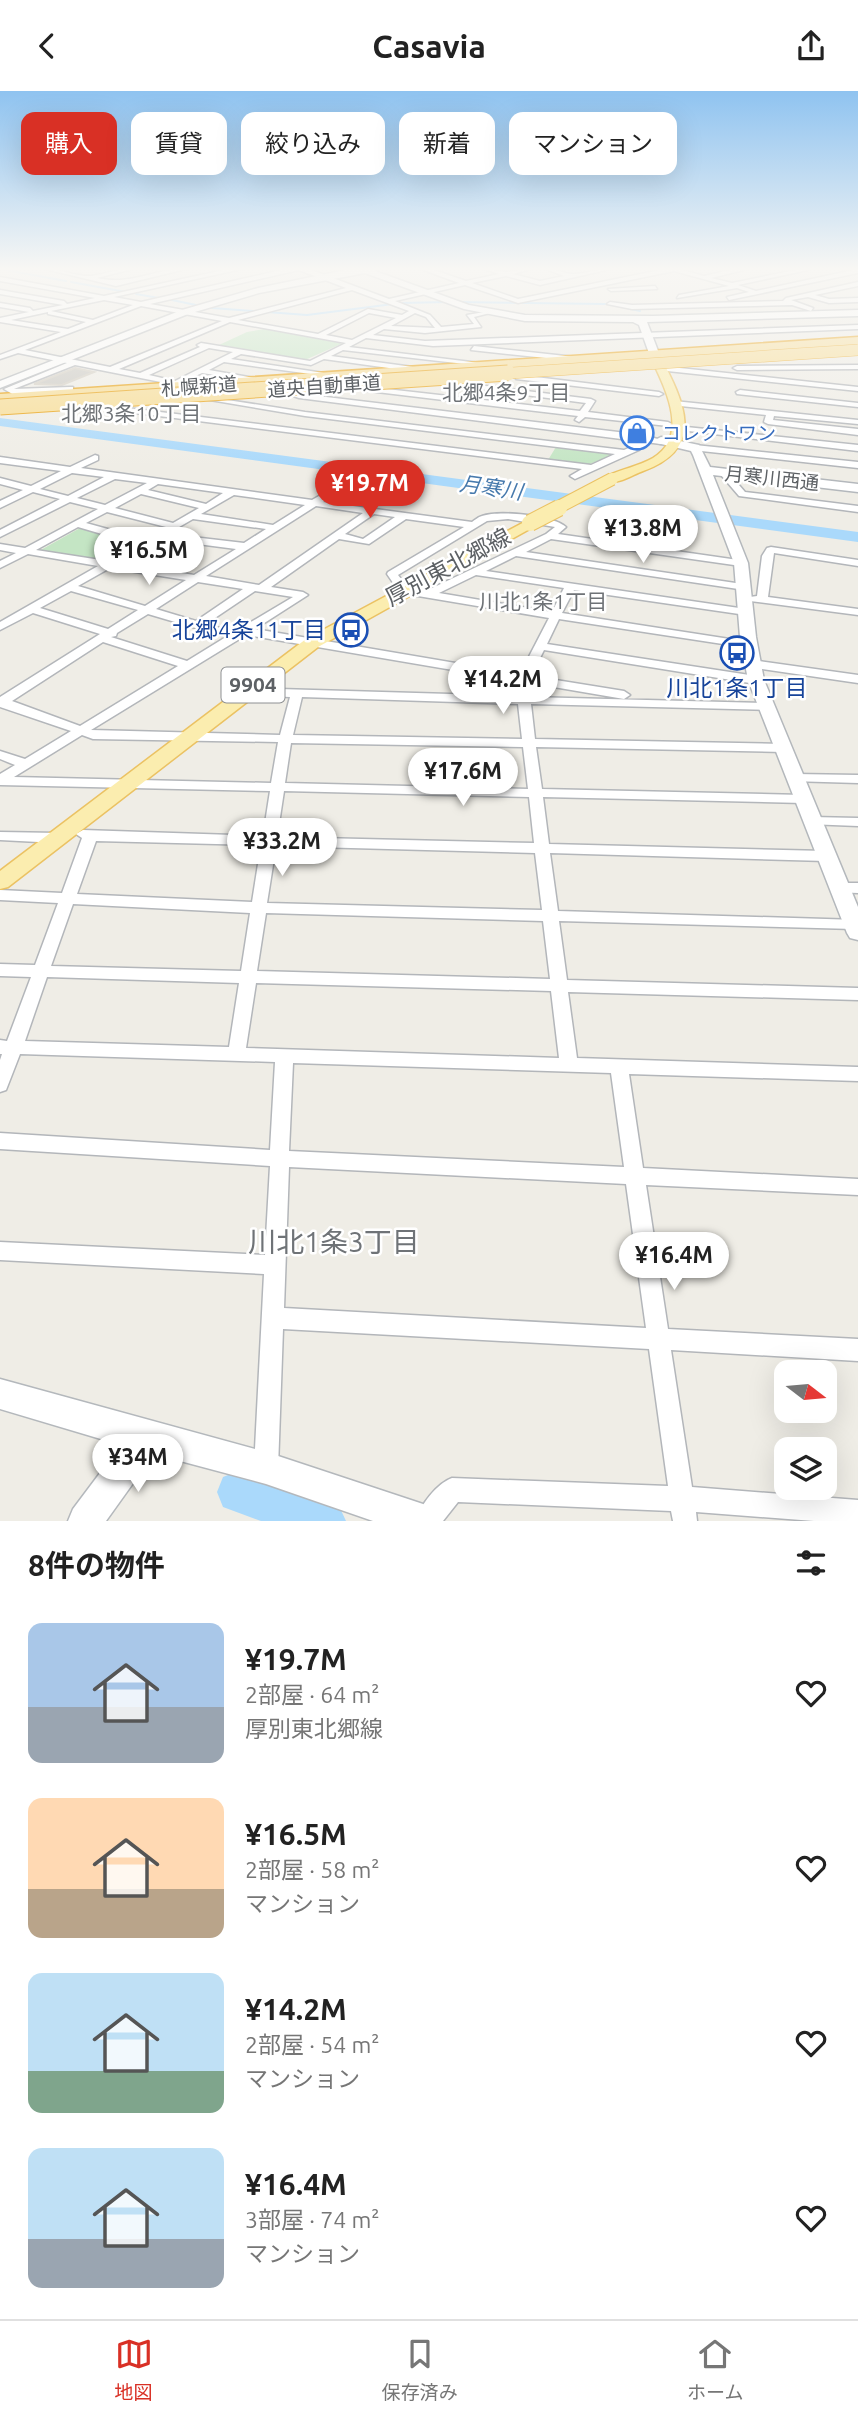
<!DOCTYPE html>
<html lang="ja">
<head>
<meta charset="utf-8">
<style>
  body { margin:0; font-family:Ubuntu,"Noto Sans JP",sans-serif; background:#f2f2f2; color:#222; height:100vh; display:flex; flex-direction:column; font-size:26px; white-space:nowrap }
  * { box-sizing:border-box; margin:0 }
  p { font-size:23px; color:#767676 }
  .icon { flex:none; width:38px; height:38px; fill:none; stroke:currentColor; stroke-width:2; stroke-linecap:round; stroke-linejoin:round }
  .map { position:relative; height:1430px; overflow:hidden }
  .panel { display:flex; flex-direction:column; background:#fff; flex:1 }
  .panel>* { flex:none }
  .hud { position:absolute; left:21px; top:21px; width:817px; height:63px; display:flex; gap:14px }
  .needle { width:46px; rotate:106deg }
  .controls { position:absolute; left:774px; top:1269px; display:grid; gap:14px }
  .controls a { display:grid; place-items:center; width:63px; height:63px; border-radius:14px; background:#fff; box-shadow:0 7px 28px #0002; font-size:35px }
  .price { position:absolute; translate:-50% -60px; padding:0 16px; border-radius:24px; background:#fff; color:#222; font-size:23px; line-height:46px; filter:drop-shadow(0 2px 4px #0008) }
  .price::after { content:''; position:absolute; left:50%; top:42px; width:21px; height:16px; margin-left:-10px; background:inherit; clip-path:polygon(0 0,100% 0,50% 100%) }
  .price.selected { background:#d93025; color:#fff }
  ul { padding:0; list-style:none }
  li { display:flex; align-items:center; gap:21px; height:175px; padding:0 28px }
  li span { display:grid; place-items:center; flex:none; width:196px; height:140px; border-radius:14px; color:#555 }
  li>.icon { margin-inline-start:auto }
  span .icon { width:84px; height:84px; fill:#fffc; stroke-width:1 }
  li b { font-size:30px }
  h2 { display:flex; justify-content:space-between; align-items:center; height:84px; padding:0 28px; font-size:30px }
  .tag { padding:0 24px; border-radius:14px; background:#fff; box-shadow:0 7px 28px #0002; font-size:24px; line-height:63px }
  .tag.selected { background:#d93025; color:#fff }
  header { display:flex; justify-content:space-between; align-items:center; height:91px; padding:0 28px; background:#fff; font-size:32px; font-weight:700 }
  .dock { display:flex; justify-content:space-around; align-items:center; height:98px; border-top:2px solid #e0e0e0; background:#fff; font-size:19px; color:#767676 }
  .dock a { display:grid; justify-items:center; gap:4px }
  .dock .selected { color:#d93025 }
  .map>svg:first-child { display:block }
  .green { fill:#c4e5c4 }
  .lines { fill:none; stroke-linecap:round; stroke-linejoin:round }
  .stream { stroke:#aad9fb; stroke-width:2 }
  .river { fill:#aad9fb; fill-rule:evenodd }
  .building { fill:#cac8c2; stroke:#d4cfc4; stroke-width:2 }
  .street-casing { stroke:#b3b6ba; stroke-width:3 }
  .secondary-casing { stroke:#b4b8bc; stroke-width:3 }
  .primary-casing { stroke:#ebc263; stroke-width:3 }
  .highway-casing { stroke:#e9a00c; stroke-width:3 }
  .street { fill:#fff; fill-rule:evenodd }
  .secondary { fill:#fff; fill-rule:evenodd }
  .primary { fill:#fbedaf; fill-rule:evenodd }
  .highway { fill:#f8dd94; fill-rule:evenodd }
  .primary-bridge-far1-casing { stroke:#ebc263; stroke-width:14; stroke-linecap:butt }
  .primary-bridge-casing { stroke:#ebc263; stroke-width:18; stroke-linecap:butt }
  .highway-bridge-far1-casing { stroke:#e9a00c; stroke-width:12; stroke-linecap:butt }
  .highway-bridge-casing { stroke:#e9a00c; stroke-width:17; stroke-linecap:butt }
  .primary-bridge-far1 { stroke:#fbedaf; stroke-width:12 }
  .primary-bridge { stroke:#fbedaf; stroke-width:16 }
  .highway-bridge-far1 { stroke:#f8dd94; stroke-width:11 }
  .highway-bridge { stroke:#f8dd94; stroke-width:15 }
  .labels { text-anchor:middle; stroke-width:5; stroke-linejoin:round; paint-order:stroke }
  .far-street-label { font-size:19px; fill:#5d6165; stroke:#fff }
  .far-shop-label { font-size:19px; fill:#366cbe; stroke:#fff; text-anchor:start }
  .far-neighbourhood-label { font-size:21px; fill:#6f7377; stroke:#fff }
  .far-water-label { font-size:21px; font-style:italic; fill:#477aad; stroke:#fff }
  .shield { fill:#fff; stroke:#8e9093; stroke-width:2 }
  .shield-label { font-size:21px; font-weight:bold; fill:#5d6165 }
  .street-label { font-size:23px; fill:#5d6165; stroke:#fff }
  .transit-label { font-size:23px; fill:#164399; stroke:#fff; text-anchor:end }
  .near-neighbourhood-label { font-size:28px; fill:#6f7377; stroke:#fff }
</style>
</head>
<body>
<header><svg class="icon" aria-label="back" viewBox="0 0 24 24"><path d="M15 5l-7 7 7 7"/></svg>Casavia<svg class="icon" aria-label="share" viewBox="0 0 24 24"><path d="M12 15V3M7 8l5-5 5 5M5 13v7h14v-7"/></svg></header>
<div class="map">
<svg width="858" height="1430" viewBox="0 0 858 1430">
  <rect width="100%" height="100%" fill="#efede6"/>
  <path class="green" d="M264,238L340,252L341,253L305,269L219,254L247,241Z
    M556,356L612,362L613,364L587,374L548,369Z
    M80,437L135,452L136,454L104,470L39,460Z"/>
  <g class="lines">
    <path class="stream" d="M0,178L66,190
      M71,191L126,201
      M136,203L159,207
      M167,208L196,214
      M457,211L605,213
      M212,217L307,224L401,212L448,211
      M627,217L640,220"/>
    <path class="river" d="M0,327L858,441V451L0,335Z
      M238,1380L339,1415L346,1430H261L223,1416L217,1401L223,1386Z"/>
  </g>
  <path class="building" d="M75,277L94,281L62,294L34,293Z"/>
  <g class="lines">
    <defs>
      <path id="street" d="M41,177C58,177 76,186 91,185C106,183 120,177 136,177L97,187C132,195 155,177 190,177L116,195Z
        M233,177H246L114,206L141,211L290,177H306L389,208L459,192L418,177H428L466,190L499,183L481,177L506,181L534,177L513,183L540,190L564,185L544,177C555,177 564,183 573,183C587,183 601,177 615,177L540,194L506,185L472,192L518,208L670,177H685L682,179L704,185L739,177H752L711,187L732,192L805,177L808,179L738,194L756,200L858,178V182L729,209L727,206L749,201L737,197L677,207L679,204L729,195L674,180L518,212L465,194L395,210L430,224L441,236L474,233L467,224L490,220V222L474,226L481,236L425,242L384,238L373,244L425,250L858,234V238L433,255L366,247L349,256L504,275L500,277L343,259L331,265L428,278L429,280L425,282L324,268L311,274L241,263L231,268L344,285L340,287L224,271L209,279L271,290L267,292L202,282L176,294L75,274L14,298L70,296H73V300L14,304L4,298L67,272L18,262L0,268V264L61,241L0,231V227L29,221L0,216V212L30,217L33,220L63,214L0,203V199L64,210L67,213L95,207L0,190V186L104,205ZM299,179L346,197L229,227L150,213ZM352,199L409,220L402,224L368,218L318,243L238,229ZM104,209L133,214L93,229L51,220ZM141,215L222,230L110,276L25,259ZM48,221V223L86,231L68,238L11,229ZM369,222L396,227L352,249L326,244ZM415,222L426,226L435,237L391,235ZM230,231L346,252L310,270L201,252L197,254L200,256L140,282L119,278ZM209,257L233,261L175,290L149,284Z
        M858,191V195L815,204L829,208L858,207V211L829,212L808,206L791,209L813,217L811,220L792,214L632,218L607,213L610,211L632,214L783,210L786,207Z
        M655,195L657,198L611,200L608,198Z
        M474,255L575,266L579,268L575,270L471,259Z
        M858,274V278L737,279L733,277L737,275Z
        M661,275L858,296V300L658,279L657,277Z
        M519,284L659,301L663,303L659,305L516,288V284Z
        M437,289L591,308L595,310L588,321L668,331L672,333L668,335L585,326L579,331L575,329L578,325L360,299L356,297L360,295L580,320L586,312L440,293H437Z
        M290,299L301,303L643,344L665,350L661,353L645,351L639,359L575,388L570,385L582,378L119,320L115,318L119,316L591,374L615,363L305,325L198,307L202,305L305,321L624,359L633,355L637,350L299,307L287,303L286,301Z
        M740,299L858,312V316L737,303L736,301Z
        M674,310L858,329V333L774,325L773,329L858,338V344L768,333L764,331L766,324L671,314V310Z
        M677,335L858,354V360L680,339L676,337Z
        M695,354L858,371V377L692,359V355Z
        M95,364L98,365V369L81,377L312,409L333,397L336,398V402L323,411L472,431C475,429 478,426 482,425C499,419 553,424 566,436L558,443L745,470V474L741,475L551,448L526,461L749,494L750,496L745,499L516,465L486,480L746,518L752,521L746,524L574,499L562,522L749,551L755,554L749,557L559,528L547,553L756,585L762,589L756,593L544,559L531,585L624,600L630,604L624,608L530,592V606L765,612L769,613L771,616L769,619L531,613L535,648L783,653L790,657L783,661L536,656L542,698L803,704L810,708L803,712L543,706L549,753L826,760L833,765L826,770L550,762L558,820L858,829V837L854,838L559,830L567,889L858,897V909L568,901L577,967L858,976V990L629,983L643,1077L858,1088V1104L646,1094L668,1238L858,1248V1270L671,1259L692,1396L858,1409V1430H814L696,1421L697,1430H673L671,1420L458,1411L443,1430H415C421,1414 436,1393 452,1387L668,1395L649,1258L283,1238L278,1377L274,1385L266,1389L258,1385L254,1377L264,1183L0,1169V1151L265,1164L270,1075L0,1058V1042L270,1059L275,971L20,963L6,999L0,1001V969L2,963H0V949L7,950L31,886L0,885V873L35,874L58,812L0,809V799L62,802L82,747L76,743L83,739L263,745L270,700L0,694V683L15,674L0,668V660L25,668L71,640L0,616V606L100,543L33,522L0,539V531L98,475L28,463L0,477V470L16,462L0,459V453L25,457L98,418L70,411L0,446V439L60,408L33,401L0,417V410L23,399L0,393V387L31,395L61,380L0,372V366L70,376ZM72,382L104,386L68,405L40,398ZM115,388L147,392L105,414L77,407ZM158,393L223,402L206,413L148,399ZM141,403L199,417L173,432L115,417ZM234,404L305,414L273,434L201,423ZM316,415L363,422L259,494L206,485ZM107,421L166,436L144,448L86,432ZM374,423L395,426L363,448L345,443ZM193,428L266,438L244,452L167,443ZM406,428L464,436L388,481L387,483L400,502L549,527L520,583L255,538L308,504L303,501L271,496L339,448L369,453ZM508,428L555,436L546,443L426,500L408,497L398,484L487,430ZM78,436L136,453L107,470L36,459ZM159,448L236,458L194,484L118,472ZM110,477L186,489L145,515L78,495ZM476,484L564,497L552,521L439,502ZM198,491L243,498L196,530L156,518ZM71,500L138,519L108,538L40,517ZM255,500L293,506L234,541L206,533ZM148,523L226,546L187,570L111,546L116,545L117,542ZM246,544L518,590V605L244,597L240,598L238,601L240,604L290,606L280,644L91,639ZM103,551L178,575L80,635L12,610ZM302,606L518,613L522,648L293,644ZM82,644L93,648L278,651L271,692L14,686ZM291,652L523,656L528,698L285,692ZM284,700L529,706L534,752L277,746ZM96,750L261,754L252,811L77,803ZM276,755L535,762L542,819L267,812ZM73,813L250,822L241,880L51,875ZM266,822L543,830L550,888L257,880ZM47,886L239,892L229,956L25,950ZM256,892L551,900L559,967L246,957ZM293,972L611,982L624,1076L289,1060ZM289,1076L626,1093L646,1237L284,1217Z
        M721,380H727L745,401L858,415V421L739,405L721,384Z
        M771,456L858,469V475L774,462L768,506L858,518V524L750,510V506L757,505L762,465L767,457Z
        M752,569L858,584V592L748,576V570Z
        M795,683L858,684V692L790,690L788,687Z
        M812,726L858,727V735L807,733L805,730L807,727Z
        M0,741L58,742L65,747L58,752L0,749Z
        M839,792H858V802L834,801L831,797L834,793Z"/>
      <path id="secondary" d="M355,177H377L375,180L469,214L525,224L653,225L858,219V225L647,231L660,265L655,268L650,265L639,234L633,231L525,230L464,218L365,182L259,202L188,223L0,297V290L182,219L258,197Z
        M661,346L699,354L710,376L858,393V401L713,384L748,472L756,546L764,589L858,816V849L850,847L847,842L748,589L740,546L734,472L693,364L691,360L657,352V348Z
        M0,1288L266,1361L423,1413L435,1418L440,1430H373L266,1393L154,1363L106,1430H68L73,1418L121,1354L0,1318Z"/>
      <path id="primary" d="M655,262L660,265C684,311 707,357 643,380C632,384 619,393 607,391V385C622,378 639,375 653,367C691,344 664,295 650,265Z
        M530,428L535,429V435L318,556L8,796L0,798V780L306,548Z"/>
      <path id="highway" d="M858,246V254L0,311V303Z"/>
    </defs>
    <use href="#street" class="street-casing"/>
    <use href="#secondary" class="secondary-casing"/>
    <use href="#primary" class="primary-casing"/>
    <use href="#highway" class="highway-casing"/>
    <use href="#street" class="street"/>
    <use href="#secondary" class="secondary"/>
    <use href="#primary" class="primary"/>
    <use href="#highway" class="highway"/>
    <defs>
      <path id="primary-bridge-far1" d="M555,418L612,388"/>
      <path id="primary-bridge" d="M530,432L559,417"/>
      <path id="highway-bridge-far1" d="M482,284L858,259"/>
      <path id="highway-bridge" d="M0,316L508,282"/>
    </defs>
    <use href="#primary-bridge-far1" class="primary-bridge-far1-casing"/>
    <use href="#primary-bridge" class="primary-bridge-casing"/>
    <use href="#highway-bridge-far1" class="highway-bridge-far1-casing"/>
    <use href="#highway-bridge" class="highway-bridge-casing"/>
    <use href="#primary-bridge-far1" class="primary-bridge-far1"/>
    <use href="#primary-bridge" class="primary-bridge"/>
    <use href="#highway-bridge-far1" class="highway-bridge-far1"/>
    <use href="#highway-bridge" class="highway-bridge"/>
  </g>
  <linearGradient id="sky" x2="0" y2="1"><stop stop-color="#8fc3f0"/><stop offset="0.47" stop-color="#f8f7f4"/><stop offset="1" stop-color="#f8f7f4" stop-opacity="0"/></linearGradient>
  <rect width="858" height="378" fill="url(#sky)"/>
  <defs>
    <symbol id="shop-ring" viewBox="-11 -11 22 22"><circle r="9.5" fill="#fff" stroke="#3f7fe0" stroke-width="1.5"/><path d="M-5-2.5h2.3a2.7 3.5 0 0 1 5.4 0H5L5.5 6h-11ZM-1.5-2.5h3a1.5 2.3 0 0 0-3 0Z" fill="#3f7fe0"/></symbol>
    <symbol id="bus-ring" viewBox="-11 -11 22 22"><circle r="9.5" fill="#fff" stroke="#1a4fb4" stroke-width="1.5"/><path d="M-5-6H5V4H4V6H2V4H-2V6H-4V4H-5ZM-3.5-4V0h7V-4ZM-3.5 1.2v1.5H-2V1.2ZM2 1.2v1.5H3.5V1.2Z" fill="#1a4fb4"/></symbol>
  </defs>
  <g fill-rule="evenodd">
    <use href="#shop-ring" x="618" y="323" width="38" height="38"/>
    <use href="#bus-ring" x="332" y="520" width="38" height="38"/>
    <use href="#bus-ring" x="718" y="543" width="38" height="38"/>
  </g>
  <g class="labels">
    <g class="far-street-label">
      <text transform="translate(199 295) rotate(-4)" y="7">札幌新道</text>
      <text transform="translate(324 295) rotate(-4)" y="7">道央自動車道</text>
      <text transform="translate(772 387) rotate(6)" y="7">月寒川西通</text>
    </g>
    <g class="far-shop-label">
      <text x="662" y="349">コレクトワン</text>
    </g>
    <g class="far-neighbourhood-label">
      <text x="506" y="309">北郷4条9丁目</text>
      <text x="131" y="330">北郷3条10丁目</text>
      <text x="543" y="518">川北1条1丁目</text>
    </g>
    <g class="far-water-label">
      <text transform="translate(491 397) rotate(8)" y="7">月寒川</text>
    </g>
    <rect class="shield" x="221.5" y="576.5" width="63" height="35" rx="5"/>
    <g class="shield-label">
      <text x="253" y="601">9904</text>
    </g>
    <g class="street-label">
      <text transform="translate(448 476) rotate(-28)" y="8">厚別東北郷線</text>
    </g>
    <g class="transit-label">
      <text x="326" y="547">北郷4条11丁目</text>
      <text x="737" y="605" text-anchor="middle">川北1条1丁目</text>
    </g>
    <g class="near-neighbourhood-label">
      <text x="334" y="1161">川北1条3丁目</text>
    </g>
  </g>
</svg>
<div class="controls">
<a><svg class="needle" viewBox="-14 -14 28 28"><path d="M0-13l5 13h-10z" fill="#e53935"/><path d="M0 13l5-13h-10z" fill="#767676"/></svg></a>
<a><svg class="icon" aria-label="layers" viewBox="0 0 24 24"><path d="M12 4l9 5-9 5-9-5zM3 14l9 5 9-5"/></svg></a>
</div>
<b class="price selected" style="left:370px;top:429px">¥19.7M</b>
<b class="price" style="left:643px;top:474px">¥13.8M</b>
<b class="price" style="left:149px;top:496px">¥16.5M</b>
<b class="price" style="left:503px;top:625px">¥14.2M</b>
<b class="price" style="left:463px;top:717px">¥17.6M</b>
<b class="price" style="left:282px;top:787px">¥33.2M</b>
<b class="price" style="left:674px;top:1201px">¥16.4M</b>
<b class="price" style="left:138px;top:1403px">¥34M</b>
<div class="hud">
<a class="tag selected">購入</a>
<a class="tag">賃貸</a>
<a class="tag">絞り込み</a>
<a class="tag">新着</a>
<a class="tag">マンション</a>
</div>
</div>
<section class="panel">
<h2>8件の物件<svg class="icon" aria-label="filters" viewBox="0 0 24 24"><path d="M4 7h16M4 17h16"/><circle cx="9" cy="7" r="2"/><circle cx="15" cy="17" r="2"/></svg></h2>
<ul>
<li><span style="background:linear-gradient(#a9c7e8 60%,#9aa5b1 0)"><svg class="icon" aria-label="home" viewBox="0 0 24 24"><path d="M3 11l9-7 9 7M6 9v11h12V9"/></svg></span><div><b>¥19.7M</b><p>2部屋 · 64 m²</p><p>厚別東北郷線</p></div><svg class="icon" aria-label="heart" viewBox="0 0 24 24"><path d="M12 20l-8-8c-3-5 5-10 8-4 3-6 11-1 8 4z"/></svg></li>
<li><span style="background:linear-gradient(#ffd9b3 65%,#b9a48a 0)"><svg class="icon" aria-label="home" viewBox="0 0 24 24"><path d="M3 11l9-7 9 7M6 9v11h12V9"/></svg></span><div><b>¥16.5M</b><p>2部屋 · 58 m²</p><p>マンション</p></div><svg class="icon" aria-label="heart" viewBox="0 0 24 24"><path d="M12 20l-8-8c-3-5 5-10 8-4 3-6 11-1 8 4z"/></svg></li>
<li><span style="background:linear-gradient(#bfe0f5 70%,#7fa58c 0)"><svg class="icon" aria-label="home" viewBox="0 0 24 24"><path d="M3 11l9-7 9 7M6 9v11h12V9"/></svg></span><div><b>¥14.2M</b><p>2部屋 · 54 m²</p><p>マンション</p></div><svg class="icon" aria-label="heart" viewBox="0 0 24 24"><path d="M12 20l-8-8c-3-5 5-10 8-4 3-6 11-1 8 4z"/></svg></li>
<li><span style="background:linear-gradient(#bfe0f5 65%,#9aa5b1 0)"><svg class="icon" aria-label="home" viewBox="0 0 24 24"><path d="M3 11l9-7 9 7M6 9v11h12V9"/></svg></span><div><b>¥16.4M</b><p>3部屋 · 74 m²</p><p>マンション</p></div><svg class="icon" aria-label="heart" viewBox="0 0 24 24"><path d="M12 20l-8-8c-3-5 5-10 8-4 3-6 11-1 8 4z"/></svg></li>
</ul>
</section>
<nav class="dock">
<a class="selected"><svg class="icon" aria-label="map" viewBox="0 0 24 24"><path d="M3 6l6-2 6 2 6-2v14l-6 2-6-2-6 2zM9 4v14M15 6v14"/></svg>地図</a>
<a><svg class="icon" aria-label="saved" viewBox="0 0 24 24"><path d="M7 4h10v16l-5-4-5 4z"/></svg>保存済み</a>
<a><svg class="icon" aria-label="home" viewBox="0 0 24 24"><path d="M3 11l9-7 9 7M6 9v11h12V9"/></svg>ホーム</a>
</nav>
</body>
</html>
